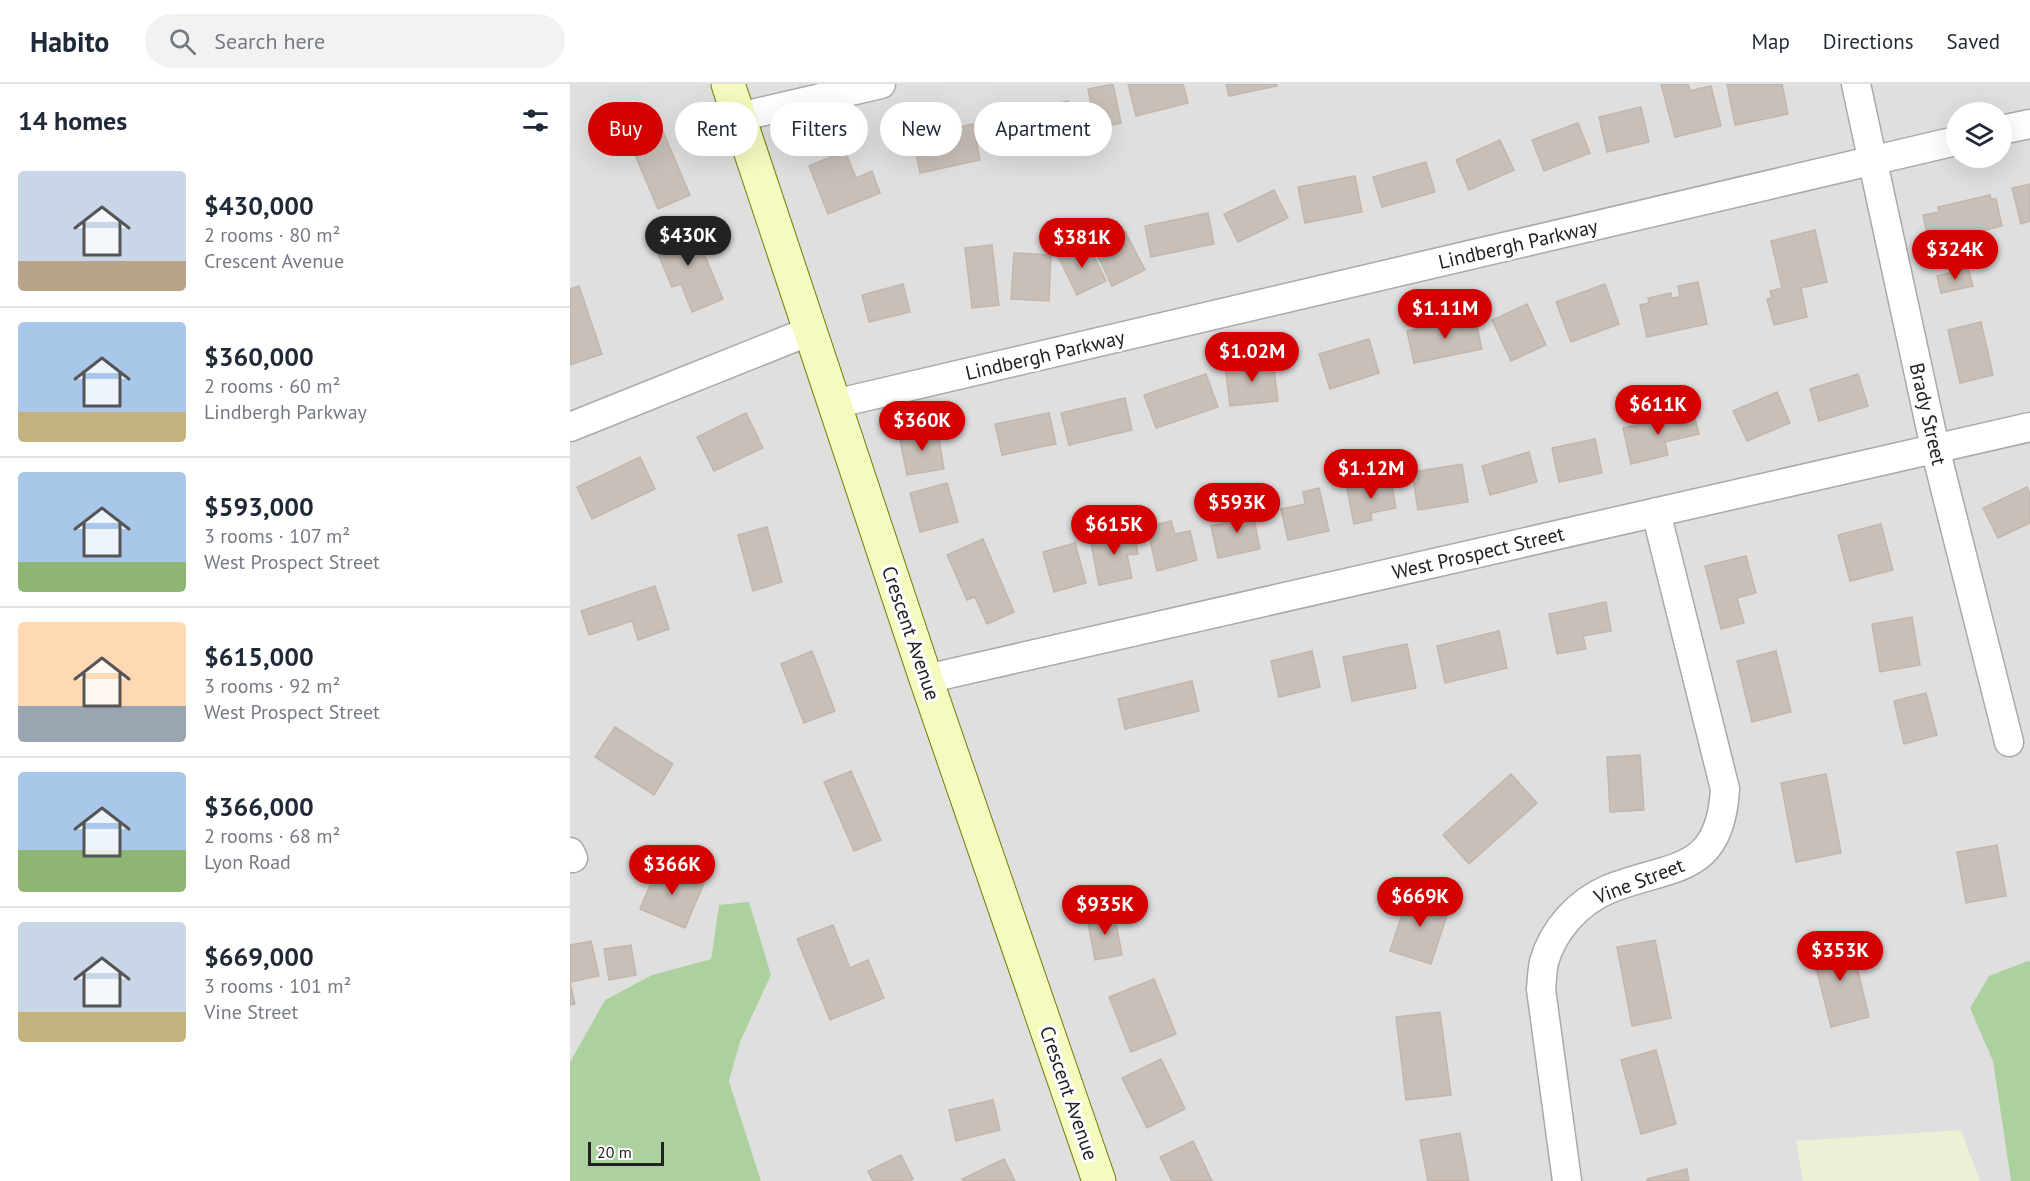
<!DOCTYPE html>
<html lang="en">
<head>
<meta charset="utf-8">
<style>
  body { margin:0; font-family:"PT Sans",sans-serif; background:#f2f2f3; color:#1f2937; height:100vh; display:flex; flex-direction:column; font-size:22px; white-space:nowrap }
  * { box-sizing:border-box; margin:0 }
  p { font-size:20px; color:#747a83 }
  .icon { flex:none; width:33px; height:33px; fill:none; stroke:currentColor; stroke-width:2; stroke-linecap:round; stroke-linejoin:round }
  .map { position:relative; flex:1; overflow:hidden }
  .details { display:flex; flex-direction:column; background:#fff; width:570px }
  .details>* { flex:none }
  .top-card { position:absolute; left:18px; top:18px; width:570px; height:54px; display:flex; gap:12px }
  .fabs { position:absolute; left:1376px; top:18px; display:grid; gap:12px }
  .fabs a { display:grid; place-items:center; width:66px; height:66px; border-radius:50%; background:#fff; box-shadow:0 6px 24px #0002; font-size:30px }
  .scale { position:absolute; left:18px; bottom:15px; width:76px; box-sizing:border-box; padding-left:6px; border:3px solid #222; border-top:0; font-size:16px; line-height:21px; white-space:nowrap; color:#222; -webkit-text-stroke:4px #fff; paint-order:stroke }
  .price { position:absolute; translate:-50% -51px; padding:0 14px; border-radius:21px; background:#d40000; color:#fff; font-size:20px; line-height:39px; filter:drop-shadow(0 2px 3px #0008) }
  .price::after { content:''; position:absolute; left:50%; top:36px; width:18px; height:14px; margin-left:-9px; background:inherit; clip-path:polygon(0 0,100% 0,50% 100%) }
  .price.on { background:#222; color:#fff }
  ul { padding:0; list-style:none }
  li { display:flex; align-items:center; gap:18px; height:150px; padding:0 18px }
  li+li { border-top:2px solid #e0e1e3 }
  li span { display:grid; place-items:center; flex:none; width:168px; height:120px; border-radius:6px; color:#555 }
  li>.icon { margin-inline-start:auto }
  span .icon { width:72px; height:72px; fill:#fffc; stroke-width:1 }
  li b { font-size:26px }
  h2 { display:flex; justify-content:space-between; align-items:center; height:72px; padding:0 18px; font-size:26px }
  .tag { padding:0 21px; border-radius:27px; background:#fff; box-shadow:0 6px 24px #0002; font-size:21px; line-height:54px }
  .tag.on { background:#d40000; color:#fff }
  header { display:flex; align-items:center; gap:36px; box-sizing:border-box; height:84px; padding:0 30px; background:#fff; border-bottom:2px solid #e0e1e3 }
  header strong { font-size:28px }
  nav { display:flex; gap:33px; margin-inline-start:auto; font-size:21px }
  .search { width:420px; height:54px; background:#f2f2f3; display:flex; align-items:center; gap:15px; box-sizing:border-box; padding:0 21px; border-radius:33px; color:#747a83; font-size:22px }
  main { display:flex; flex:1; min-height:0 }
  .map>svg:first-child { display:block }
  .residential { fill:#e0dfdf; fill-rule:evenodd }
  .farmland { fill:#eef0d5 }
  .forest { fill:#add19e }
  .building { fill:#c7bfb8; stroke:#c4b6ab; stroke-width:1.5 }
  .lines { fill:none; stroke-linecap:round; stroke-linejoin:round }
  .minor-casing { stroke:#a9a9a9; stroke-width:31 }
  .secondary-casing { stroke:#707d05; stroke-width:35 }
  .minor { stroke:#fff; stroke-width:28 }
  .secondary { stroke:#f7fabf; stroke-width:33 }
  .labels { text-anchor:middle; stroke-width:6; stroke-linejoin:round; paint-order:stroke }
  .street-label { font-size:20px; fill:#222; stroke:#fff }
</style>
</head>
<body>
<header>
<strong>Habito</strong>
<div class="search"><svg class="icon" aria-label="search" viewBox="0 0 24 24"><circle cx="10" cy="10" r="6"/><path d="M15 15l6 6"/></svg>Search here</div>
<nav><a>Map</a><a>Directions</a><a>Saved</a></nav>
</header>
<main>
<section class="details">
<h2>14 homes<svg class="icon" aria-label="filters" viewBox="0 0 24 24"><path d="M4 7h16M4 17h16"/><circle cx="9" cy="7" r="2"/><circle cx="15" cy="17" r="2"/></svg></h2>
<ul>
<li><span style="background:linear-gradient(#c9d6e8 75%,#b9a48a 0)"><svg class="icon" aria-label="home" viewBox="0 0 24 24"><path d="M3 11l9-7 9 7M6 9v11h12V9"/></svg></span><div><b>$430,000</b><p>2 rooms · 80 m²</p><p>Crescent Avenue</p></div></li>
<li><span style="background:linear-gradient(#a9c7e8 75%,#c2b280 0)"><svg class="icon" aria-label="home" viewBox="0 0 24 24"><path d="M3 11l9-7 9 7M6 9v11h12V9"/></svg></span><div><b>$360,000</b><p>2 rooms · 60 m²</p><p>Lindbergh Parkway</p></div></li>
<li><span style="background:linear-gradient(#a9c7e8 75%,#8fb573 0)"><svg class="icon" aria-label="home" viewBox="0 0 24 24"><path d="M3 11l9-7 9 7M6 9v11h12V9"/></svg></span><div><b>$593,000</b><p>3 rooms · 107 m²</p><p>West Prospect Street</p></div></li>
<li><span style="background:linear-gradient(#ffd9b3 70%,#9aa5b1 0)"><svg class="icon" aria-label="home" viewBox="0 0 24 24"><path d="M3 11l9-7 9 7M6 9v11h12V9"/></svg></span><div><b>$615,000</b><p>3 rooms · 92 m²</p><p>West Prospect Street</p></div></li>
<li><span style="background:linear-gradient(#a9c7e8 65%,#8fb573 0)"><svg class="icon" aria-label="home" viewBox="0 0 24 24"><path d="M3 11l9-7 9 7M6 9v11h12V9"/></svg></span><div><b>$366,000</b><p>2 rooms · 68 m²</p><p>Lyon Road</p></div></li>
<li><span style="background:linear-gradient(#c9d6e8 75%,#c2b280 0)"><svg class="icon" aria-label="home" viewBox="0 0 24 24"><path d="M3 11l9-7 9 7M6 9v11h12V9"/></svg></span><div><b>$669,000</b><p>3 rooms · 101 m²</p><p>Vine Street</p></div></li>
</ul>
</section>
<div class="map">
<svg width="1460" height="1097" viewBox="0 0 1460 1097">
  <rect width="100%" height="100%" fill="#f2efe9"/>
  <path class="residential" d="M0,0H1460V1097H191L159,997L170,958L201,891L149,821L141,875L82,891L35,916L0,978ZM1386,28H1431V74H1386Z"/>
  <path class="farmland" d="M1391,1046L1410,1097H1233L1226,1057Z"/>
  <path class="forest" d="M179,818L201,891L170,958L159,997L191,1097H0V978L35,916L82,891L141,875L149,821Z
    M1458,877L1460,878V1097H1441L1423,977L1400,924L1419,892Z"/>
  <path class="building" d="M543,0L551,39L526,45L518,5Z
    M558,0H613L618,19L566,32Z
    M656,0H706L707,2L659,12Z
    M1091,0H1118L1120,7L1141,2L1151,42L1105,53Z
    M1157,0H1212L1218,30L1165,41Z
    M498,17L505,47L473,55L466,25Z
    M1071,23L1079,58L1037,68L1029,33Z
    M86,31L120,111L88,125L54,45Z
    M1008,39L1020,69L974,87L962,56Z
    M403,40L410,76L350,89L343,53Z
    M930,56L944,86L899,106L886,76Z
    M275,67L286,94L302,87L310,109L258,130L239,82Z
    M856,78L865,108L812,123L803,93Z
    M785,92L792,128L735,139L728,103Z
    M1460,100V137L1451,140L1442,104Z
    M704,106L718,134L668,158L654,130Z
    M1420,111L1421,115H1426L1432,142L1399,150L1401,162L1362,171L1353,131L1369,128L1368,123Z
    M638,129L644,160L581,173L575,142Z
    M121,139L153,215L122,228L111,200L102,203L82,156Z
    M1245,146L1257,198L1231,204L1237,233L1204,241L1197,215L1202,214L1200,207L1212,204L1201,157Z
    M555,147L575,186L542,202L523,162Z
    M517,158L536,197L507,211L488,172Z
    M422,161L429,221L402,224L395,164Z
    M444,169L481,171L479,217L441,215Z
    M1398,184L1403,202L1371,209L1367,192Z
    M1128,198L1137,240L1077,253L1070,221L1079,219L1078,214L1101,209V214L1110,213L1108,202Z
    M333,200L340,228L299,238L292,211Z
    M1035,200L1049,240L1001,258L986,218Z
    M9,202L32,270L0,281V205Z
    M957,220L976,261L941,277L922,236Z
    M905,233L912,265L844,279L837,247Z
    M1411,238L1423,291L1390,299L1378,246Z
    M799,255L809,289L760,305L749,270Z
    M703,276L708,317L660,322L655,281Z
    M636,290L648,323L586,344L574,311Z
    M1288,290L1298,322L1249,337L1240,305Z
    M1207,308L1220,339L1177,357L1163,327Z
    M555,314L562,346L499,361L491,329Z
    M1123,327L1129,350L1095,358L1098,371L1061,380L1053,344Z
    M176,329L193,364L144,387L127,353Z
    M479,329L486,360L432,371L425,340Z
    M367,344L374,385L337,391L329,351Z
    M1025,355L1032,389L989,398L982,364Z
    M959,368L967,398L920,411L912,382Z
    M70,373L85,405L22,435L7,403Z
    M892,380L898,418L848,426L842,388Z
    M821,396L826,424L801,429L802,436L784,440L777,405Z
    M377,399L388,438L350,448L340,409Z
    M1457,403L1460,410V439L1428,454L1413,424Z
    M749,404L759,447L718,456L711,425L735,420L733,408Z
    M681,420L690,465L648,474L641,442L666,436L664,423Z
    M601,437L605,450L620,447L627,476L587,487L577,443Z
    M1311,440L1323,486L1280,497L1268,451Z
    M197,443L212,498L183,507L168,451Z
    M564,446L568,470L557,471L562,494L529,501L520,454Z
    M413,455L444,528L417,540L405,513L397,516L377,471Z
    M505,459L516,499L484,508L473,468Z
    M1176,472L1186,509L1167,514L1174,539L1151,545L1135,482Z
    M85,502L99,545L68,556L62,537L19,551L11,527Z
    M1036,518L1041,547L1013,552L1016,565L987,570L979,530Z
    M1342,533L1350,581L1310,588L1302,540Z
    M929,547L937,584L875,599L867,562Z
    M837,560L846,604L782,617L773,573Z
    M242,567L265,627L234,639L211,580Z
    M742,567L750,603L709,613L701,577Z
    M1206,567L1221,628L1182,638L1167,577Z
    M622,597L629,627L555,645L548,615Z
    M1356,609L1367,651L1334,660L1324,617Z
    M45,643L103,680L84,711L25,673Z
    M1070,671L1074,726L1040,728L1037,673Z
    M281,687L311,756L284,767L254,698Z
    M941,690L967,719L899,780L873,751Z
    M1256,690L1271,769L1226,778L1211,699Z
    M1427,761L1436,812L1396,819L1387,768Z
    M89,780L134,799L115,844L70,825Z
    M839,809L880,822L861,880L820,867Z
    M544,829L552,871L525,876L517,834Z
    M263,841L280,884L298,876L314,914L260,936L227,855Z
    M1280,854L1299,933L1261,943L1241,863Z
    M1085,856L1101,934L1062,942L1047,863Z
    M21,857L29,892L0,898L5,920L0,921V861Z
    M61,861L66,891L39,896L34,865Z
    M584,895L606,950L561,968L539,913Z
    M870,928L881,1011L836,1016L826,933Z
    M1086,966L1106,1040L1071,1050L1051,976Z
    M591,975L615,1025L577,1044L552,994Z
    M423,1016L430,1046L386,1057L379,1026Z
    M890,1049L899,1097H858L850,1056Z
    M623,1057L642,1097H602L590,1073Z
    M331,1071L343,1095L339,1097H303L298,1087Z
    M434,1075L445,1097H393L392,1095Z
    M1117,1085L1119,1097H1077V1095Z"/>
  <g class="lines">
    <defs>
      <path id="minor" d="M1286,0L1365,364L1439,658
        M169,33L311,0
        M1431,46L1460,40
        M264,320L1386,57
        M0,343L240,247
        M356,595L1460,343
        M0,768L3,774
        M997,1097L971,905C972,896 972,887 974,878C983,846 1008,818 1039,805C1101,780 1150,792 1155,705L1086,428"/>
      <path id="secondary" d="M158,0L356,595L529,1097"/>
    </defs>
    <use href="#minor" class="minor-casing"/>
    <use href="#secondary" class="secondary-casing"/>
    <use href="#minor" class="minor"/>
    <use href="#secondary" class="secondary"/>
  </g>
  <g class="labels">
    <g class="street-label">
      <text transform="translate(948 160) rotate(-13)" y="7">Lindbergh Parkway</text>
      <text transform="translate(475 271) rotate(-13)" y="7">Lindbergh Parkway</text>
      <text transform="translate(1358 330) rotate(77)" y="7">Brady Street</text>
      <text transform="translate(908 469) rotate(-13)" y="7">West Prospect Street</text>
      <text transform="translate(341 549) rotate(71)" y="7">Crescent Avenue</text>
      <text transform="translate(1069 797) rotate(-21)" y="7">Vine Street</text>
      <text transform="translate(499 1009) rotate(71)" y="7">Crescent Avenue</text>
    </g>
  </g>
</svg>
<div class="fabs">
<a><svg class="icon" aria-label="layers" viewBox="0 0 24 24"><path d="M12 4l9 5-9 5-9-5zM3 14l9 5 9-5"/></svg></a>
</div>
<div class="scale">20 m</div>
<b class="price on" style="left:118px;top:183px">$430K</b>
<b class="price" style="left:512px;top:185px">$381K</b>
<b class="price" style="left:1385px;top:197px">$324K</b>
<b class="price" style="left:875px;top:256px">$1.11M</b>
<b class="price" style="left:682px;top:299px">$1.02M</b>
<b class="price" style="left:1088px;top:352px">$611K</b>
<b class="price" style="left:352px;top:368px">$360K</b>
<b class="price" style="left:801px;top:416px">$1.12M</b>
<b class="price" style="left:667px;top:450px">$593K</b>
<b class="price" style="left:544px;top:472px">$615K</b>
<b class="price" style="left:102px;top:812px">$366K</b>
<b class="price" style="left:850px;top:844px">$669K</b>
<b class="price" style="left:535px;top:852px">$935K</b>
<b class="price" style="left:1270px;top:898px">$353K</b>
<div class="top-card">
<a class="tag on">Buy</a>
<a class="tag">Rent</a>
<a class="tag">Filters</a>
<a class="tag">New</a>
<a class="tag">Apartment</a>
</div>
</div>
</main>
</body>
</html>
